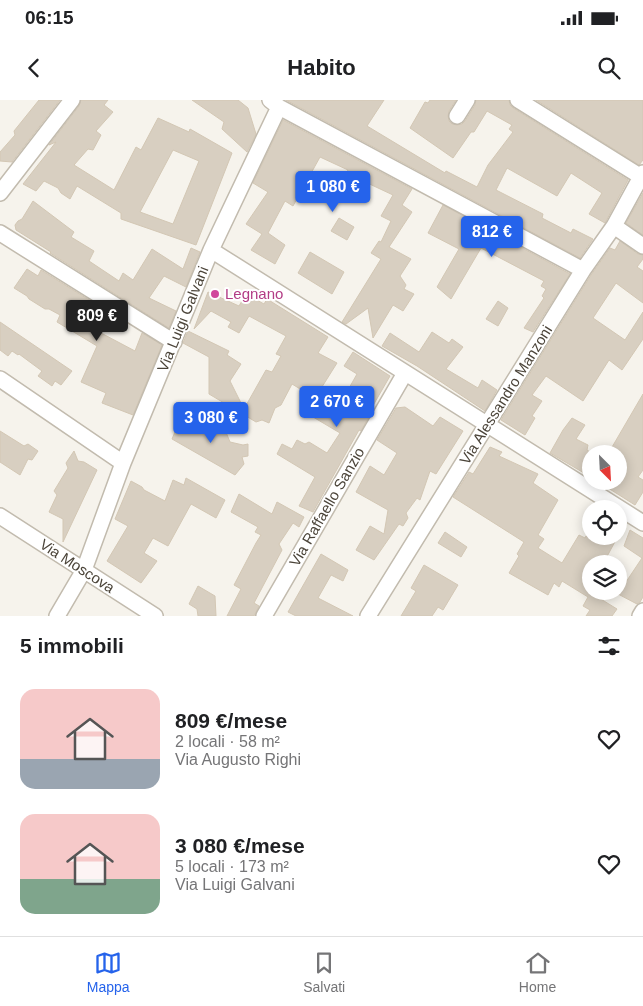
<!DOCTYPE html>
<html lang="it">
<head>
<meta charset="utf-8">
<style>
  body { margin:0; font-family:Arial,sans-serif; background:#f6f6f6; color:#202124; height:100vh; display:flex; flex-direction:column; font-size:19px; white-space:nowrap }
  * { box-sizing:border-box; margin:0 }
  p { font-size:16px; color:#757577 }
  .icon { flex:none; width:28px; height:28px; fill:none; stroke:currentColor; stroke-width:2; stroke-linecap:round; stroke-linejoin:round }
  .map { position:relative; height:516px; overflow:hidden }
  .drawer { display:flex; flex-direction:column; background:#fff; flex:1 }
  .drawer>* { flex:none }
  .needle { width:32px; rotate:156deg }
  .fabs { position:absolute; left:582px; top:345px; display:grid; gap:10px }
  .fabs a { display:grid; place-items:center; width:45px; height:45px; border-radius:50%; background:#fff; box-shadow:0 2px 12px #0003; font-size:25px }
  .price { position:absolute; translate:-50% -42px; padding:0 11px; border-radius:5px; background:#2563eb; color:#fff; font-size:16px; line-height:32px; filter:drop-shadow(0 1px 2px #0008) }
  .price::after { content:''; position:absolute; left:50%; top:30px; width:15px; height:11px; margin-left:-8px; background:inherit; clip-path:polygon(0 0,100% 0,50% 100%) }
  .price.selected { background:#222; color:#fff }
  ul { padding:0; list-style:none }
  li { display:flex; align-items:center; gap:15px; height:125px; padding:0 20px }
  li span { display:grid; place-items:center; flex:none; width:140px; height:100px; border-radius:15px; color:#555 }
  li>.icon { margin-inline-start:auto }
  span .icon { width:60px; height:60px; fill:#fffc; stroke-width:1 }
  li b { font-size:21px }
  h2 { display:flex; justify-content:space-between; align-items:center; height:60px; padding:0 20px; font-size:21px }
  .status { display:flex; justify-content:space-between; align-items:center; height:35px; padding:0 25px; background:#fff; direction:ltr }
  .status svg { height:14px; fill:currentColor }
  header { display:flex; justify-content:space-between; align-items:center; height:65px; padding:0 20px; background:#fff; font-size:22px; font-weight:700 }
  .tabs { display:flex; justify-content:space-around; align-items:center; height:70px; border-top:1px solid #e0e0e0; background:#fff; font-size:14px; color:#757577 }
  .tabs a { display:grid; justify-items:center; gap:2px }
  .tabs .selected { color:#2563eb }
  .map>svg:first-child { display:block }
  .building { fill:#d8cfc1; stroke:#d3c7b4; fill-rule:evenodd }
  .lines { fill:none; stroke-linecap:round; stroke-linejoin:round }
  .minor-casing { stroke:#c2bbae; stroke-width:18 }
  .minor { stroke:#fff; stroke-width:15 }
  .hotel-dot { fill:#d1479c; stroke:#fff; stroke-width:2 }
  .labels { text-anchor:middle; stroke-width:4; stroke-linejoin:round; paint-order:stroke }
  .hotel-label { font-size:15px; fill:#b23c85; stroke:#fff; text-anchor:start }
  .street-label { font-size:15px; fill:#4b4439; stroke:#fff }
</style>
</head>
<body>
<div class="status"><b>06:15</b><svg viewBox="0 0 49 12"><path d="M0 12V9h3v3zM5 12V6h3v6zM10 12V3h3v9zM15 12V0h3v12zM26 1h20v11H26zM47 4h2v5h-2z"/></svg></div>
<header><svg class="icon" aria-label="back" viewBox="0 0 24 24"><path d="M15 5l-7 7 7 7"/></svg>Habito<svg class="icon" aria-label="search" viewBox="0 0 24 24"><circle cx="10" cy="10" r="6"/><path d="M15 15l6 6"/></svg></header>
<div class="map">
<svg width="643" height="516" viewBox="0 0 643 516">
  <rect width="100%" height="100%" fill="#f6f3ec"/>
  <path class="building" d="M39,0H60L12,62L0,61V52L15,35L14,31Z
    M81,0H108L104,5L113,12L96,31L101,35L93,50L88,49L74,65L114,90L136,47L141,50L158,18L189,32L190,29L232,53L196,145L121,119V113L77,86L70,99L61,93L58,88L44,81L36,91L23,84L56,42L49,45L79,6ZM173,50L199,61L173,124L140,112Z
    M192,0H238L248,8L256,34L247,52L222,29L224,22Z
    M286,0H384L367,26L445,73L446,71L477,87L488,65L513,32L509,29L512,25L487,11L474,32H471L453,58L410,28L425,2L428,3L430,0H456L449,11L448,16L449,21L452,24L457,25L462,24L465,21L475,5L476,0H509L510,5L513,8L628,80L605,123L589,114L602,93L571,73L557,96L507,68L496,90L543,114L542,118L571,133L573,129L593,139L580,158Z
    M536,0H643V60L639,65Z
    M283,20L412,89L402,105L412,112L389,147L411,159L400,176L406,185L404,189L414,194L403,211L393,205L373,238L368,208L346,224L342,222L381,159L371,153L379,141L381,142L391,121L381,116L393,95L361,80L351,99L335,90L348,70L320,57L293,106L285,101L268,133L285,145L275,164L251,150L262,134L246,124L268,92L253,83Z
    M643,93V135L626,123Z
    M33,101L74,132L71,137L94,151L89,161L119,181L123,173L133,180L152,149L183,169L191,148L200,152L186,187L164,176L149,198L176,211L169,228L50,153L51,152L16,130L15,125L18,121L22,119Z
    M443,105L570,174L533,232L524,228L544,198L542,196L546,189L541,186L544,181L481,148L451,199L437,187L459,149L428,133Z
    M339,118L354,127L347,140L331,131Z
    M620,141L638,154L643,155V159L637,167L643,171V203L616,183L593,218L625,240L643,212V239L622,270L609,260L583,301L546,276L532,295L542,301L532,316L535,318L525,335L501,320L591,175L610,148L615,150Z
    M310,152L344,172L332,194L298,173Z
    M27,169L38,176L41,170L110,213L101,233L135,251L142,233L162,245L133,315L102,303L106,293L81,282L97,246L57,222L60,215L49,209H45L29,199L27,196L14,188Z
    M208,192L239,206L246,194L264,204L267,199L328,237L318,253L337,263L315,298L292,284L281,305L275,308L269,323L262,320L256,322L209,294V257L183,243L188,231L229,251L227,255L241,264L230,281L244,309L266,270L272,272L281,256L276,254L286,236L249,216L239,233L228,227L231,222L211,211L194,229Z
    M498,201L508,208L498,226L486,219Z
    M0,222L72,271L61,285L55,281L52,286L38,276L42,271L19,254L18,255L12,251L8,256L0,250Z
    M432,232L449,243L452,239L463,247L446,269L478,288L482,280L497,290L485,311L417,266L382,246L390,233L419,252Z
    M353,252L390,276L371,309H373L361,331L359,330L313,412L299,406L315,377L277,354L282,344L292,349L297,340L305,344L309,342L327,353L340,333L303,311L309,300L335,313L357,274L344,266Z
    M643,294V370L638,377L643,380V392L635,405L597,381H619V354H608Z
    M405,307L433,326L440,317L463,331L436,374L430,371L420,400L417,398L406,413L408,418L403,426L399,424L374,460L356,450L370,426L384,434L388,410L356,392L370,366L384,375L397,353L377,340L396,308Z
    M194,314L200,326L223,325L230,342L243,345L248,344V356L242,357L244,364L235,375L172,339L180,320Z
    M572,318L585,325L576,339L588,345L587,350L593,354H591V361L584,373L550,353L563,330Z
    M0,331L24,346L28,344L38,351L32,360L28,359L20,375L0,362Z
    M490,347L502,352L499,356L538,374L533,383L558,400L538,435L544,439L538,448L562,463L579,435L585,438L586,436H618L603,464H591V493L617,509L612,516H586L590,510L583,506L588,497L562,481L559,487L554,483L548,495L509,473L519,456L517,454L524,442L453,397L469,372L473,374Z
    M74,351L78,361L84,362L97,370L63,442V419L49,412L57,395L54,391L68,368L66,363Z
    M186,378L225,400L216,418L191,404L168,446L153,438L144,453L157,461L141,483L107,461L128,426L115,419L131,381L142,387L144,390L165,401L173,380L184,385Z
    M239,394L272,414L277,402L304,417L299,427L293,423L279,444L282,450L254,503L259,506L254,516H227L241,489L234,485L256,443L261,435L255,432L258,427L231,412Z
    M630,430L643,438V497L640,502L637,504L618,494L642,458L624,446Z
    M445,432L467,447L461,457L438,443Z
    M321,454L348,470L343,481L331,475L318,498L353,516H296L288,512Z
    M424,465L458,485L443,510L438,507L432,516H401L416,491L411,488Z
    M198,486L215,496L216,516H198L197,509L189,504Z"/>
  <g class="lines">
    <defs>
      <path id="minor" d="M270,0L279,7L583,170
        M518,0L643,78
        M457,16L467,0
        M0,93L72,0
        M614,126L643,146
        M0,133L174,242
        M211,150L643,423
        M0,279L123,363
        M0,416L155,516
        M57,516L84,470L123,363L211,150L279,7
        M264,516L405,273
        M368,516L583,170L614,126L643,73
        M640,516L643,511"/>
    </defs>
    <use href="#minor" class="minor-casing"/>
    <use href="#minor" class="minor"/>
  </g>
  <circle class="hotel-dot" cx="215" cy="194" r="5"/>
  <g class="labels">
    <g class="hotel-label">
      <text x="225" y="199">Legnano</text>
    </g>
    <g class="street-label">
      <text transform="translate(183 219) rotate(-68)" y="5">Via Luigi Galvani</text>
      <text transform="translate(506 295) rotate(-58)" y="5">Via Alessandro Manzoni</text>
      <text transform="translate(327 407) rotate(-60)" y="5">Via Raffaello Sanzio</text>
      <text transform="translate(77 466) rotate(33)" y="5">Via Moscova</text>
    </g>
  </g>
</svg>
<div class="fabs">
<a><svg class="needle" viewBox="-14 -14 28 28"><path d="M0-13l5 13h-10z" fill="#e53935"/><path d="M0 13l5-13h-10z" fill="#757577"/></svg></a>
<a><svg class="icon" aria-label="locate" viewBox="0 0 24 24"><circle cx="12" cy="12" r="6"/><path d="M12 2v4M12 18v4M2 12h4M18 12h4"/></svg></a>
<a><svg class="icon" aria-label="layers" viewBox="0 0 24 24"><path d="M12 4l9 5-9 5-9-5zM3 14l9 5 9-5"/></svg></a>
</div>
<b class="price" style="left:333px;top:113px">1 080 €</b>
<b class="price" style="left:492px;top:158px">812 €</b>
<b class="price selected" style="left:97px;top:242px">809 €</b>
<b class="price" style="left:337px;top:328px">2 670 €</b>
<b class="price" style="left:211px;top:344px">3 080 €</b>
</div>
<section class="drawer">
<h2>5 immobili<svg class="icon" aria-label="filters" viewBox="0 0 24 24"><path d="M4 7h16M4 17h16"/><circle cx="9" cy="7" r="2"/><circle cx="15" cy="17" r="2"/></svg></h2>
<ul>
<li><span style="background:linear-gradient(#f6c9c9 70%,#9aa5b1 0)"><svg class="icon" aria-label="home" viewBox="0 0 24 24"><path d="M3 11l9-7 9 7M6 9v11h12V9"/></svg></span><div><b>809 €/mese</b><p>2 locali · 58 m²</p><p>Via Augusto Righi</p></div><svg class="icon" aria-label="heart" viewBox="0 0 24 24"><path d="M12 20l-8-8c-3-5 5-10 8-4 3-6 11-1 8 4z"/></svg></li>
<li><span style="background:linear-gradient(#f6c9c9 65%,#7fa58c 0)"><svg class="icon" aria-label="home" viewBox="0 0 24 24"><path d="M3 11l9-7 9 7M6 9v11h12V9"/></svg></span><div><b>3 080 €/mese</b><p>5 locali · 173 m²</p><p>Via Luigi Galvani</p></div><svg class="icon" aria-label="heart" viewBox="0 0 24 24"><path d="M12 20l-8-8c-3-5 5-10 8-4 3-6 11-1 8 4z"/></svg></li>
</ul>
</section>
<nav class="tabs">
<a class="selected"><svg class="icon" aria-label="map" viewBox="0 0 24 24"><path d="M3 6l6-2 6 2 6-2v14l-6 2-6-2-6 2zM9 4v14M15 6v14"/></svg>Mappa</a>
<a><svg class="icon" aria-label="saved" viewBox="0 0 24 24"><path d="M7 4h10v16l-5-4-5 4z"/></svg>Salvati</a>
<a><svg class="icon" aria-label="home" viewBox="0 0 24 24"><path d="M3 11l9-7 9 7M6 9v11h12V9"/></svg>Home</a>
</nav>
</body>
</html>
